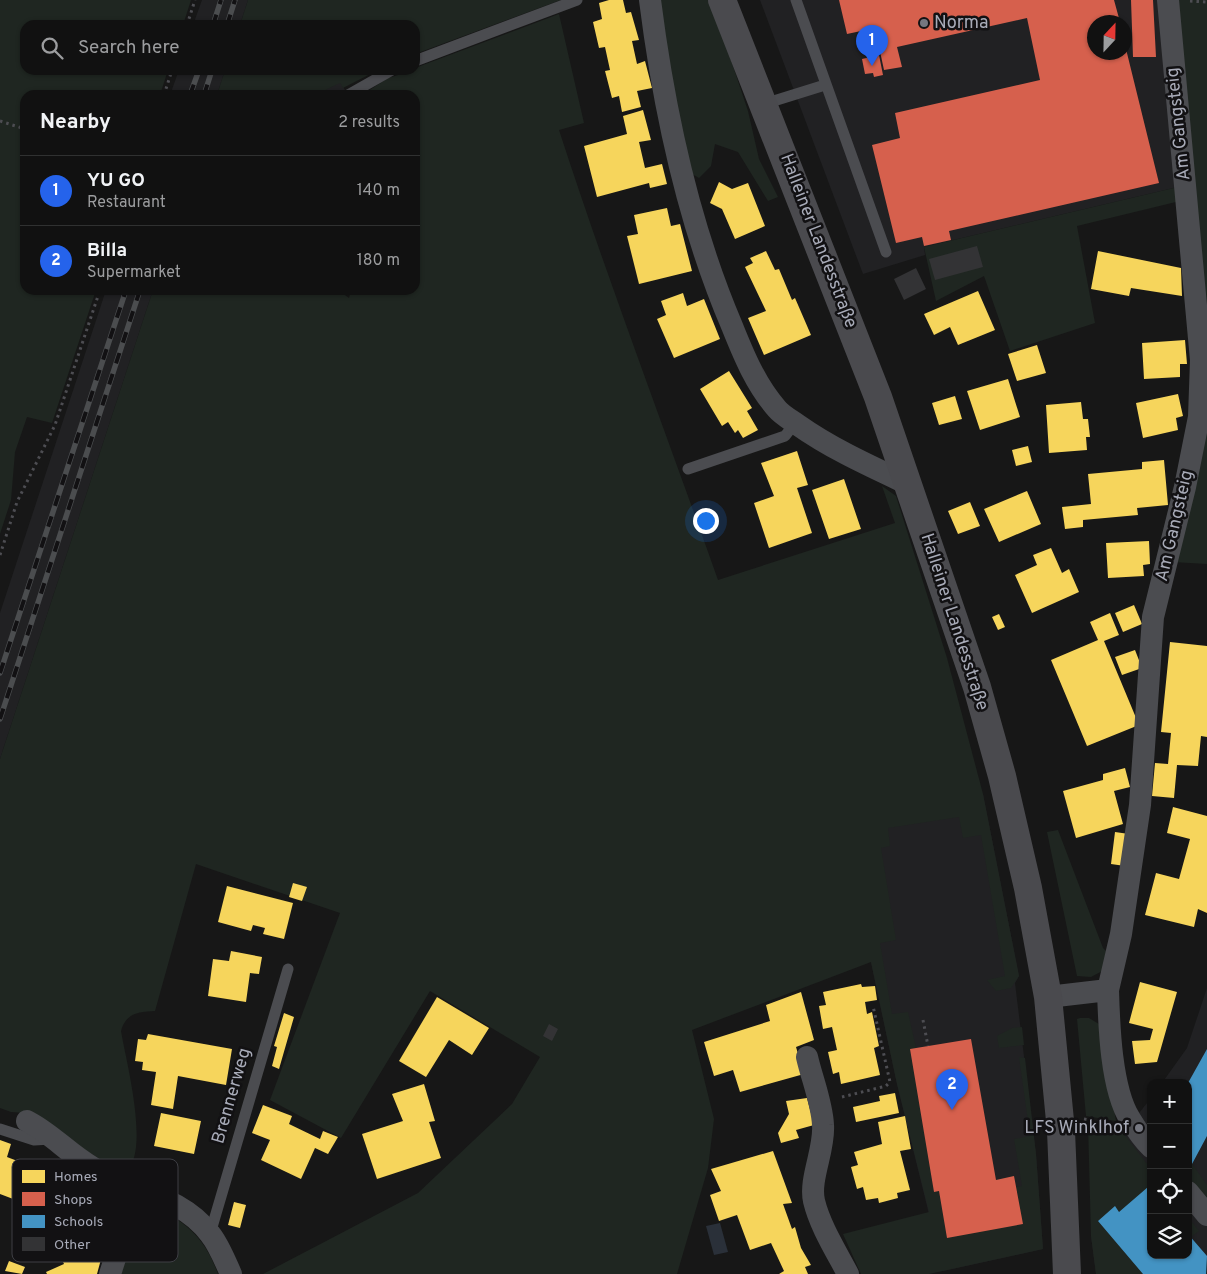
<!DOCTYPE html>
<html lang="en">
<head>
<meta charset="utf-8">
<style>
  :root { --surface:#111; --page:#1a1a1a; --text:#f1f3f6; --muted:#9c9d9f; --line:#303131; --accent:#2563eb }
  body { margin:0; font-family:Overpass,sans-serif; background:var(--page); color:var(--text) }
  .controls { position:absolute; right:15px; bottom:15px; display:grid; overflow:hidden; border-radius:10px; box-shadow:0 1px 4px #0004 }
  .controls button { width:45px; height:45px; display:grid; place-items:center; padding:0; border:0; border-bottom:1px solid var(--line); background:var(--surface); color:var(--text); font:25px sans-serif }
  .compass { position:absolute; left:1087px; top:15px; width:45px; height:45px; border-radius:50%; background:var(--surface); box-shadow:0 1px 4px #0004; rotate:22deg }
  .you { position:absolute; left:705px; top:520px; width:18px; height:18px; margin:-12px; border:4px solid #fff; border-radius:50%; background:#1a73e8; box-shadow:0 0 0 8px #1a73e833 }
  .badge { display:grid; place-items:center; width:32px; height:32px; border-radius:50%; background:var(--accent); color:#fff; font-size:16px; font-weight:700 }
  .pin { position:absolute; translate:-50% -41px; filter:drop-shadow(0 1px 2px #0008) }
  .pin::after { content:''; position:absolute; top:26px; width:18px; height:15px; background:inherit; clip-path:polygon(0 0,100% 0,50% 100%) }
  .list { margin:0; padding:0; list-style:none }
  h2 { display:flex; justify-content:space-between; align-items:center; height:65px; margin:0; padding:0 20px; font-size:21px }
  h2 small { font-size:16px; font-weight:400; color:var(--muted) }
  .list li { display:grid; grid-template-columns:32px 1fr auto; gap:15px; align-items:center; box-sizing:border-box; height:70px; padding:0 20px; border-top:1px solid var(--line) }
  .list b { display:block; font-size:19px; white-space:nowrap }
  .list p { margin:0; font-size:16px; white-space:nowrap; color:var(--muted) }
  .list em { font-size:16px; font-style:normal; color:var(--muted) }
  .icon { flex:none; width:28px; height:28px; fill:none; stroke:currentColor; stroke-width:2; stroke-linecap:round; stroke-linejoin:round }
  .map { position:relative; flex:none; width:1207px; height:1274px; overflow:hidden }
  .search { position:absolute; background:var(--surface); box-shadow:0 1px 4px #0004; left:20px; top:20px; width:400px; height:55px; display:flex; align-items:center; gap:12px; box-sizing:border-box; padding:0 18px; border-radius:15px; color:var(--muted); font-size:19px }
  .panel { position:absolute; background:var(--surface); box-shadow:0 1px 4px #0004; left:20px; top:90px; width:400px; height:205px; border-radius:15px }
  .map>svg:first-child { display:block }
  .built { fill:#212123; fill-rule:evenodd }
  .green { fill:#1f2621 }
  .water { fill:#2a3039 }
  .homes { fill:#f6d55c }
  .shops { fill:#d6604d }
  .schools { fill:#4393c3 }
  .building { fill:#333335 }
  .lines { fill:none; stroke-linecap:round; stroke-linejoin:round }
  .path { stroke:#4d4d52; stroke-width:3; stroke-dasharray:2.5 4; stroke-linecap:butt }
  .service { stroke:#4b4c50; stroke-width:11 }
  .minor { stroke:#4b4c50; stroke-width:22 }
  .secondary { stroke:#4a4a4e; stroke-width:28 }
  .rail-casing { stroke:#4b4d4f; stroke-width:5.5 }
  .rail { stroke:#121113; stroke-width:4; stroke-dasharray:11; stroke-linecap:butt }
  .poi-dot { fill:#757780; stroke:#121113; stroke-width:2 }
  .labels { text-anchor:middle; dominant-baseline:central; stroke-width:5; stroke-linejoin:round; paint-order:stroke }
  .poi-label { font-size:18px; fill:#a8abb8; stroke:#121113; text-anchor:start }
  .street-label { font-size:18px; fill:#a8abb8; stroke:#121113 }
  .key { fill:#121113; stroke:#3f3f45; stroke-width:1 }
  .key-label { font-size:14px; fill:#a8abb8 }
</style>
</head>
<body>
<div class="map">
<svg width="1207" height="1274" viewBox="0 0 1207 1274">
  <rect width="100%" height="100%" fill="#171717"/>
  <!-- built -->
  <path class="built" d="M202,0H248L240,25H193Z
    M760,0H1159L1178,187L924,247L925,255L863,274ZM1094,22H1124V52H1094Z
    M179,70H225L217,95H170Z
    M340,82L348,95H315Z
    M106,290H153L0,759V613Z
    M983,794L1019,976L1015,983L1036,1154L1043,1249L943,1271L897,1084L871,962L875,822Z
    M1207,988V1274H1096L1091,1236L1116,1142L1151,1098V1255H1188V1083H1162L1187,1048Z"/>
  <!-- green -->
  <path class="green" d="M0,0H191L183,25H25V70H168L160,95H25V290H96L52,423L27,417L15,452L11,500L0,534Z
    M248,0H561L415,54V25H240Z
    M660,0H711L748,111L759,159L778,197L768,201L738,152L715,144L711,166L699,178L692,174L674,95Z
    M1175,0H1207V564L1173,562L1206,419Z
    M559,14L584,123L559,130C608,281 665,430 718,580L895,523L882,486L896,496L947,658L983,794L1019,976L1011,988L996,991L987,980L1005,976L981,835L963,838L959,817L888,828L890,846L881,848L896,940L880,943L892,1014L908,1012L916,1048L910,1049L934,1192L939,1191L947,1237L1023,1224L1016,1187L1022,1186L1014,1139L1030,1136L1019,1057L1025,1058L1036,1154L1043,1249L929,1274H861L843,1234L929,1212L897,1084L871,962L692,1030L714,1119L708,1168L677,1274H263L418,1193L512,1104L540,1057L430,991L341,1138L270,1100L340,913L196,864L155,1011C138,1012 126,1013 121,1031C126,1061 151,1154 125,1172L116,1169L26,1113L11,1112L0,1108V759L153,290H338L349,298L351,290H415V95H362L388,78L415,70V68Z
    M225,70H378L343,88L340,83L315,95H217Z
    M1178,187L1180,201L1077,226L1095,323L1010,351L984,276L936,301L924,247Z
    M1058,830L1103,948L1106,951L1104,970L1091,977L1077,976L1047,832Z
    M1080,1018H1089L1099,1024L1116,1121L1086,1116L1077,1019Z
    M1022,1027L1024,1045L999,1048L997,1036L1012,1028Z
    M1088,1123L1120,1129L1151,1169V1190L1148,1188L1119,1212L1115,1207L1098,1221L1143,1274H1096L1091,1236Z
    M1188,1158L1207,1185V1206L1188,1179Z
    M149,1202C184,1223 203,1233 218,1274H121L144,1203Z
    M1188,1217L1199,1231L1191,1237L1188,1234Z"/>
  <!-- water -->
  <path class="water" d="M720,1223L728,1252L714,1255L706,1226Z"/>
  <!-- homes -->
  <path class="homes" d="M609,0H623L626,13L631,12L639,40L632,41L637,64L645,61L652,88L637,91L641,107L622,112L619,96L612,98L605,71L610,70L605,47L599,48L593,22L602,19L599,3Z
    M643,110L651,140L639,142L645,168L662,164L667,184L650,188L649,183L597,197L584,146L627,134L623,116Z
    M719,182L732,189L748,183L765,226L735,239L722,209L710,203Z
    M667,208L671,226L680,224L692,271L639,284L627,236L638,234L634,215Z
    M766,251L775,270L779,269L792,300L795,298L811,335L764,355L748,318L766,311L745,267L753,263L750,258Z
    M1098,251L1181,268L1182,296L1131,288L1129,296L1091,289Z
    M978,291L995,330L958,345L950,327L934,335L924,314Z
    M683,293L687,306L704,299L720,339L674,358L657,319L666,315L661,301Z
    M1185,340L1187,364H1180V377L1144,379L1142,343Z
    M1037,345L1046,373L1017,381L1008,354Z
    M729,371L752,408L747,411L758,430L743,438L738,430L735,433L728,422L722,426L700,389Z
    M1008,379L1020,417L980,430L967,391Z
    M1178,394L1183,416L1176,418L1178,430L1143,438L1136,403Z
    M955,396L962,419L939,425L932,403Z
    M1081,402L1083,419H1088L1090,437H1086L1087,450L1049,453L1046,405Z
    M1028,446L1032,462L1016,466L1012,450Z
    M797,451L808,485L797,488L812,533L769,548L754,503L774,496L761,463Z
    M1164,460L1168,505L1137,508L1138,515L1083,520V527L1065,529L1062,507L1091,504L1088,474L1142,469V462Z
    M844,479L861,529L829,539L812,490Z
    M1027,491L1041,524L999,542L984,509Z
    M970,502L980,526L958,534L948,511Z
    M1149,541L1150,564L1143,565L1144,576L1108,578L1106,543Z
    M1051,548L1062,573L1069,569L1079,592L1032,613L1015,575L1037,565L1033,555Z
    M1134,605L1142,624L1123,632L1115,613Z
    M1110,613L1119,635L1104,641L1139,725L1087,746L1051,660L1098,640L1090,622Z
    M999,614L1005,627L998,630L992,617Z
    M1170,642L1207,646V737L1201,736L1198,766L1177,765L1174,798L1152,796L1155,763L1168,764L1171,733L1161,732Z
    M1135,650L1142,668L1122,675L1115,657Z
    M1125,768L1130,787L1114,791L1123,824L1076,838L1063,791L1103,780V774Z
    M1173,807L1207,816V913L1198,909L1194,927L1145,915L1156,873L1179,879L1190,839L1167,833Z
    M1115,832L1129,834L1125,866L1111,864Z
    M293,883L307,887L302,901L289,897Z
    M227,886L293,903L284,939L263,934L265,928L253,925L251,931L218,922Z
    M231,951L262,957L259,974L250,973L246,1002L208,996L213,959L229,961Z
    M1140,982L1177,992L1157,1062L1135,1064L1132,1041L1150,1040L1153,1029L1129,1023Z
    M861,984L862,987L875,986L877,1000L865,1002L867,1014L872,1012L879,1046L874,1048L880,1075L841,1084L839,1072L833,1074L828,1052L837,1050L832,1027L823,1029L819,1006L826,1005L823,992Z
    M801,992L814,1040L796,1047L804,1074L740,1092L733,1070L714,1076L704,1042L770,1021L766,1005Z
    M437,997L489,1028L472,1055L449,1040L426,1077L399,1061Z
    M284,1013L294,1017L279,1069L272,1066L277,1047L274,1046Z
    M148,1034L232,1049L226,1085L178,1076L173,1109L151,1105L156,1072L142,1070L143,1062L135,1061L138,1039L146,1040Z
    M424,1084L435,1121L429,1122L441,1158L377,1179L362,1134L403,1121L392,1094Z
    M895,1093L899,1113L856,1122L853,1107L880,1101L879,1096Z
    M807,1098L814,1125L796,1130L799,1138L781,1143L778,1133L789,1114L786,1101Z
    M263,1105L292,1116L289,1124L320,1139L323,1131L338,1137L328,1154L315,1148L301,1179L261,1160L270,1140L252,1133Z
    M161,1113L201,1121L194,1154L154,1146Z
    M905,1116L911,1149L900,1151L910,1190L897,1193L898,1198L879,1203L878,1198L866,1200L863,1187L857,1189L851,1167L858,1165L854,1152L882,1144L878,1122Z
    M0,1140L11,1144L7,1157L62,1178L50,1213L0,1194Z
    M773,1151L792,1203L783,1204L792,1229L795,1227L801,1248L811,1265L805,1267L808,1274H779L784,1271L771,1243L750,1250L737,1215L719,1221L710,1195L721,1191L711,1169Z
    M234,1202L246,1205L240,1228L228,1225Z
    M80,1208L112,1219L97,1274H47L46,1272L64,1264L55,1244L73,1235Z
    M9,1261L25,1267L22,1274L5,1271Z"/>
  <!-- shops -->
  <path class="shops" d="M839,0H1114L1120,22H1094V52H1124L1125,45L1159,183L949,231L951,240L924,246L922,237L896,243L872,145L900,138L895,113L1040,80L1027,18L897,47L902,67L884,70L875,28L847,34Z
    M1131,0H1153L1156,57H1133Z
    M879,55L883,75L874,77L873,73L865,74L862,59Z
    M971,1039L996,1180L1014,1176L1023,1224L947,1238L939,1191L934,1192L910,1049Z"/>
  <!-- schools -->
  <path class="schools" d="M1207,1049V1136L1192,1164L1188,1158V1083Z
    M1148,1187L1151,1190V1255H1188V1234L1207,1256L1206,1274H1143L1098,1221L1115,1206L1119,1212Z"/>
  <!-- building -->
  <path class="building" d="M977,246L983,267L935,280L929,259Z
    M916,268L926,289L904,300L894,279Z
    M549,1024L558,1029L552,1041L543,1036Z"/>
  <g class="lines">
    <!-- path -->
    <path class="path" d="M1190,1L1207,2
      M187,25L195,0
      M164,95L172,70
      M0,121L25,129
      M0,555L17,502L55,425L100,290
      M923,1020L928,1046
      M842,1097L886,1086L890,1082L873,1006
      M1084,1119L1107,1123"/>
    <!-- service -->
    <path class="service" d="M796,0L886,252
      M415,61L577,0
      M348,95L392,70
      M764,104L825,85
      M688,469L785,436L795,423
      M0,1129L34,1140L51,1139
      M210,1234L288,969"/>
    <!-- minor -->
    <path class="minor" d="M650,0C664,111 688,223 732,326C744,356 756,385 777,409C782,415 791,420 798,425C832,449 870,466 908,484
      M1108,990L1121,934L1140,805L1153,617L1185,487L1199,417L1201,360L1168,0
      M1048,997L1108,990C1109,1025 1111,1089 1130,1119C1136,1129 1143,1139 1151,1147
      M807,1057C812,1079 822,1103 823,1125C825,1149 809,1179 814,1201C820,1226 836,1251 848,1274
      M27,1121C51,1133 69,1154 92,1167C129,1190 182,1196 210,1234C219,1245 225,1261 231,1274
      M1188,1192L1207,1215
      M110,1274L138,1187"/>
    <!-- secondary -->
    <path class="secondary" d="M722,0L878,397L977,687L1002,776L1028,888L1048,997L1061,1131L1067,1274"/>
    <defs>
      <path id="rail" d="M213,25L221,0
        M227,25L235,0
        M190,95L199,70
        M204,95L212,70
        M0,673L126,290
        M0,719L140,290"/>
    </defs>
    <!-- rail casing -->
    <use href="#rail" class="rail-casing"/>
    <!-- rail -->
    <use href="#rail" class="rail"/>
  </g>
  <!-- markers -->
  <g class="poi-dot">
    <circle cx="924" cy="23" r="5"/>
    <circle cx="1139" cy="1128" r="5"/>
  </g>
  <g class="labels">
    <!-- poi labels -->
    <g class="poi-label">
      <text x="934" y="23">Norma</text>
      <text x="1129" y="1128" text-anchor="end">LFS Winklhof</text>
    </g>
    <!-- street labels -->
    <g class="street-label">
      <text transform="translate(1179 124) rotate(-96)">Am Gangsteig</text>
      <text transform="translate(818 241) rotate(69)">Halleiner Landesstraße</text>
      <text transform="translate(1175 526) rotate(-77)">Am Gangsteig</text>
      <text transform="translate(954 622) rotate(72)">Halleiner Landesstraße</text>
      <text transform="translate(232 1096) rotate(-74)">Brennerweg</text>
    </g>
  </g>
  <!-- legend -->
  <rect x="12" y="1159" width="166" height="103" rx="8" class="key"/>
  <rect x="22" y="1170" width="23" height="13" fill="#f6d55c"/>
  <rect x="22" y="1192" width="23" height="14" fill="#d6604d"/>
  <rect x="22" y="1215" width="23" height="13" fill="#4393c3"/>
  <rect x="22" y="1237" width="23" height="14" fill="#333335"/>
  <g class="key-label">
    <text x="54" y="1181">Homes</text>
    <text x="54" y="1204">Shops</text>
    <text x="54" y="1226">Schools</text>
    <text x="54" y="1249">Other</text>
  </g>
</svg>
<div class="controls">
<button>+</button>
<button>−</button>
<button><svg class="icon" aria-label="locate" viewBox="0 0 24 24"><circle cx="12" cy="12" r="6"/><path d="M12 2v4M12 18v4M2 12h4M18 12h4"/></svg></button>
<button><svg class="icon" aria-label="layers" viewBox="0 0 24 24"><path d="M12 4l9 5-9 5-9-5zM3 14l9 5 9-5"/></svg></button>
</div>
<svg class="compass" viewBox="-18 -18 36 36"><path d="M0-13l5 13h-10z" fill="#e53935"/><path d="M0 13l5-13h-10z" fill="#9c9d9f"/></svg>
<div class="you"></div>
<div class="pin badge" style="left:872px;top:66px">1</div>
<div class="pin badge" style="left:952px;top:1110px">2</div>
<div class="search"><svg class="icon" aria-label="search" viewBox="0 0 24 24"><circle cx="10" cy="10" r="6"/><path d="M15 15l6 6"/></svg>Search here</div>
<section class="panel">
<h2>Nearby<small>2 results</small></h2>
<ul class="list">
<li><span class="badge">1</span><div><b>YU GO</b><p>Restaurant</p></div><em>140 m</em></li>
<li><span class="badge">2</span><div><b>Billa</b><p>Supermarket</p></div><em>180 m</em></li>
</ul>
</section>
</div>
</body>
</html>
